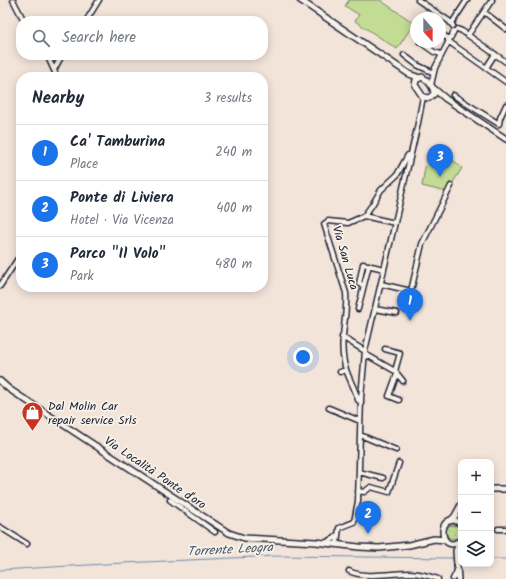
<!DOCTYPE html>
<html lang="en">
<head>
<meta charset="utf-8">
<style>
  :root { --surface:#fff; --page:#f2f2f3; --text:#1f2937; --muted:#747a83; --line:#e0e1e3; --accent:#1a73e8 }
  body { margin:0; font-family:Kalam,sans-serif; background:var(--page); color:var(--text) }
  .controls { position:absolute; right:12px; bottom:12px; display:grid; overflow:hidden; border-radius:8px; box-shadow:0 2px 10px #0003 }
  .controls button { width:36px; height:36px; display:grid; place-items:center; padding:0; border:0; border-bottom:1px solid var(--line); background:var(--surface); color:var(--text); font:20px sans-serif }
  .compass { position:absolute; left:410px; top:12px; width:36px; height:36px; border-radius:50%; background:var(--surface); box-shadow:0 2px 10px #0003; rotate:159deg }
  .you { position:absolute; left:303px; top:357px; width:14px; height:14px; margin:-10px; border:3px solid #fff; border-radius:50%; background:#1a73e8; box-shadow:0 0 0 6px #1a73e833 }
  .badge { display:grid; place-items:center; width:26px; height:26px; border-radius:50%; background:var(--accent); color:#fff; font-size:13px; font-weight:700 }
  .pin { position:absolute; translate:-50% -33px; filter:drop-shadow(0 1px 2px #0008) }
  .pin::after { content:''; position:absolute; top:21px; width:14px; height:12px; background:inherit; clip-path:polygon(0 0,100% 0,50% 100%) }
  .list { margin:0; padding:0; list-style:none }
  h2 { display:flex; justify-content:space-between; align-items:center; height:52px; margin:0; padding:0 16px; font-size:17px }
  h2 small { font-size:13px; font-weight:400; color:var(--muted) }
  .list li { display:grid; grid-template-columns:26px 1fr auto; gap:12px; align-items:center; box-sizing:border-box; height:56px; padding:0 16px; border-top:1px solid var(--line) }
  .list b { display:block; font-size:15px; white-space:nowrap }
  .list p { margin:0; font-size:13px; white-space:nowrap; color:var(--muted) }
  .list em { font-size:13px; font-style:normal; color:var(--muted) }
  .icon { flex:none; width:22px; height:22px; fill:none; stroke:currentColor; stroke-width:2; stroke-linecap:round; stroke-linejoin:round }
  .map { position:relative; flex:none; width:506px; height:579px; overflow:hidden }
  .search { position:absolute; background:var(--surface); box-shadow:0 2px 10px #0003; left:16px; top:16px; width:252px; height:44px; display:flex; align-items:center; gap:10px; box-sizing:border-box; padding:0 14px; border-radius:16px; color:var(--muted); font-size:15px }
  .panel { position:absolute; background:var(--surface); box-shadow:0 2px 10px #0003; left:16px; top:72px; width:252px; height:220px; border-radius:16px }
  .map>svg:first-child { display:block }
  .grass { fill:url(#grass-dots); stroke:#727f67 }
  .green { fill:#c3dc93; stroke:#727f67 }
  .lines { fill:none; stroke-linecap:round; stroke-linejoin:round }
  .stream { stroke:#6b8cae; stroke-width:1 }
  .minor-casing { stroke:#22223b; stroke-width:7 }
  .major-casing { stroke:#22223b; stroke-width:8 }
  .minor { stroke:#f7f3e8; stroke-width:4 }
  .major { stroke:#f7f3e8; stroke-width:5 }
  .labels { text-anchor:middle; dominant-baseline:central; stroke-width:3.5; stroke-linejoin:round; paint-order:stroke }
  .street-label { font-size:12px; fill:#22223b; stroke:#f7f3e8 }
  .poi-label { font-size:12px; fill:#22223b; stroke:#f7f3e8; text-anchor:start }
  .water-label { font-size:13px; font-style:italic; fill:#475775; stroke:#f7f3e8 }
</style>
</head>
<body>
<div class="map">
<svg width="506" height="579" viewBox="0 0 506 579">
  <defs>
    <pattern id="grass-dots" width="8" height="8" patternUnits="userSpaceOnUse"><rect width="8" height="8" fill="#c3dc93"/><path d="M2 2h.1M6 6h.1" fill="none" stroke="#a7bc80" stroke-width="1.8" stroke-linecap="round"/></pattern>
  </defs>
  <rect width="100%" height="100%" fill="#f3e4d9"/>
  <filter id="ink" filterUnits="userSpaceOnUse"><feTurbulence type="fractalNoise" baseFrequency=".025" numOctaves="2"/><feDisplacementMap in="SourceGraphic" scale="8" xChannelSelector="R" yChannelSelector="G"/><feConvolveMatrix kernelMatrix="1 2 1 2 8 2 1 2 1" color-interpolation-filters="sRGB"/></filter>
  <g filter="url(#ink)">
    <!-- grass -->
    <path class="grass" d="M446 532a7 7 0 1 1 14 0a7 7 0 1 1-14 0Z"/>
    <!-- green -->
    <path class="green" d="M349,0H380L414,23L397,49L355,21L359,15L345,6Z
      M427,155L454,161L462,168L447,192L422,186Z"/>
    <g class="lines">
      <!-- stream -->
      <path class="stream" d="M491,559H506
        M0,570L123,563L277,556L454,558"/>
      <defs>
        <path id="minor" d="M13,0L24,21
          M418,0L449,21L453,26
          M484,12L506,29
          M86,21L99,0
          M452,23L467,0
          M457,29L462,31L506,62
          M440,33L449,39
          M468,35L492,0
          M448,41L506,82
          M420,42L434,52L441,54
          M47,55L57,77
          M404,55L417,65L432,72
          M486,68L495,54
          M54,70L62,55
          M431,85L435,68L454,31
          M453,95L499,124L500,118L506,105
          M364,216L395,223
          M381,284L411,291L422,244L451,186
          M364,285L359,284L363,264L384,269
          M0,286L21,254
          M358,309L369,265
          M375,309L397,313
          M342,337L365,351
          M385,349L400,353L395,371
          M365,354L395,371L403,381
          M340,372L346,370
          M397,374L389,396L399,400
          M361,402L358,400C355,387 346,375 344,362C339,339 348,316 346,293L324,224L328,221L348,223L364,216L372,205L381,190L397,175L408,155H410
          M329,408L360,421
          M360,435L396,450
          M359,472L383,478
          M358,491L364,492L371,487L389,492L399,463
          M170,500L215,532
          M0,527L27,544
          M498,529H506
          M325,543L335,538L337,535
          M337,544L339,528L354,522L358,501L361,398L365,351L417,128L423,97
          M349,571C364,579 392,573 410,573C420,573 429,576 438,579
          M453,579L457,571"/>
        <path id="major" d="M300,0L409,74L420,78
          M422,77C428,80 434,87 434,94L429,98L423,97L415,85L416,80Z
          M433,88L446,99L506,139
          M0,381L9,389L201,515L229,533L244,538L316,542L359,547L379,548L409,545L434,539L445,540
          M491,489H506
          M450,521L455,516L461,505
          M461,524C437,506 437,558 461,540
          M458,579L456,551L460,541"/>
      </defs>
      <!-- minor casing -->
      <use href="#minor" class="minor-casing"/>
      <!-- major casing -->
      <use href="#major" class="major-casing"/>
      <!-- minor -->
      <use href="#minor" class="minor"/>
      <!-- major -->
      <use href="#major" class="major"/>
    </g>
  </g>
  <!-- icons -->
  <defs>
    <symbol id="shop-pin" viewBox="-11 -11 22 30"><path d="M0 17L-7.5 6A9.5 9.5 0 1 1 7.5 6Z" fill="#c8321e" stroke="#f7f3e8"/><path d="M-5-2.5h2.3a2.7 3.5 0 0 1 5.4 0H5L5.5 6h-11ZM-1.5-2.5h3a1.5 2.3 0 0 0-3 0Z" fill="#fff"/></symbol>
  </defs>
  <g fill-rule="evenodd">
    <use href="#shop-pin" x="20" y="400" width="25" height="34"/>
  </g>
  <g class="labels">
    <!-- street labels -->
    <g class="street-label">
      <text transform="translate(345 258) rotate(74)">Via San Luca</text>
      <text transform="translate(155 473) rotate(34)">Via Località Ponte d'oro</text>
    </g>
    <!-- poi labels -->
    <g class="poi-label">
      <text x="48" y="406">Dal Molin Car<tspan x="48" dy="14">repair service Srls</tspan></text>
    </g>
    <!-- water labels -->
    <g class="water-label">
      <text transform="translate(230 550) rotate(-3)">Torrente Leogra</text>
    </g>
  </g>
</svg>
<div class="controls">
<button>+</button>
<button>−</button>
<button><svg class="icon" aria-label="layers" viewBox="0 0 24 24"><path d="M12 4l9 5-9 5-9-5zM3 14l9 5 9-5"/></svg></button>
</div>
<svg class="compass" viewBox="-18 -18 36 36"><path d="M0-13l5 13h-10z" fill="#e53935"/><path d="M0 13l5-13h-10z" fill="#747a83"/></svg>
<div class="you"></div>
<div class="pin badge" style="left:410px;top:321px">1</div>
<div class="pin badge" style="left:368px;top:534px">2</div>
<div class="pin badge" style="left:440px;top:177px">3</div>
<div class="search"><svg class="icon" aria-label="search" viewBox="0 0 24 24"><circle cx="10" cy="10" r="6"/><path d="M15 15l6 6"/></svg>Search here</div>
<section class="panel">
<h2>Nearby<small>3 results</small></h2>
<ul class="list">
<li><span class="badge">1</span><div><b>Ca' Tamburina</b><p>Place</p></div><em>240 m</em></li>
<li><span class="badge">2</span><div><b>Ponte di Liviera</b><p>Hotel · Via Vicenza</p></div><em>400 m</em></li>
<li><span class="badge">3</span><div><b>Parco &quot;Il Volo&quot;</b><p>Park</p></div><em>480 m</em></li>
</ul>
</section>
</div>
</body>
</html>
